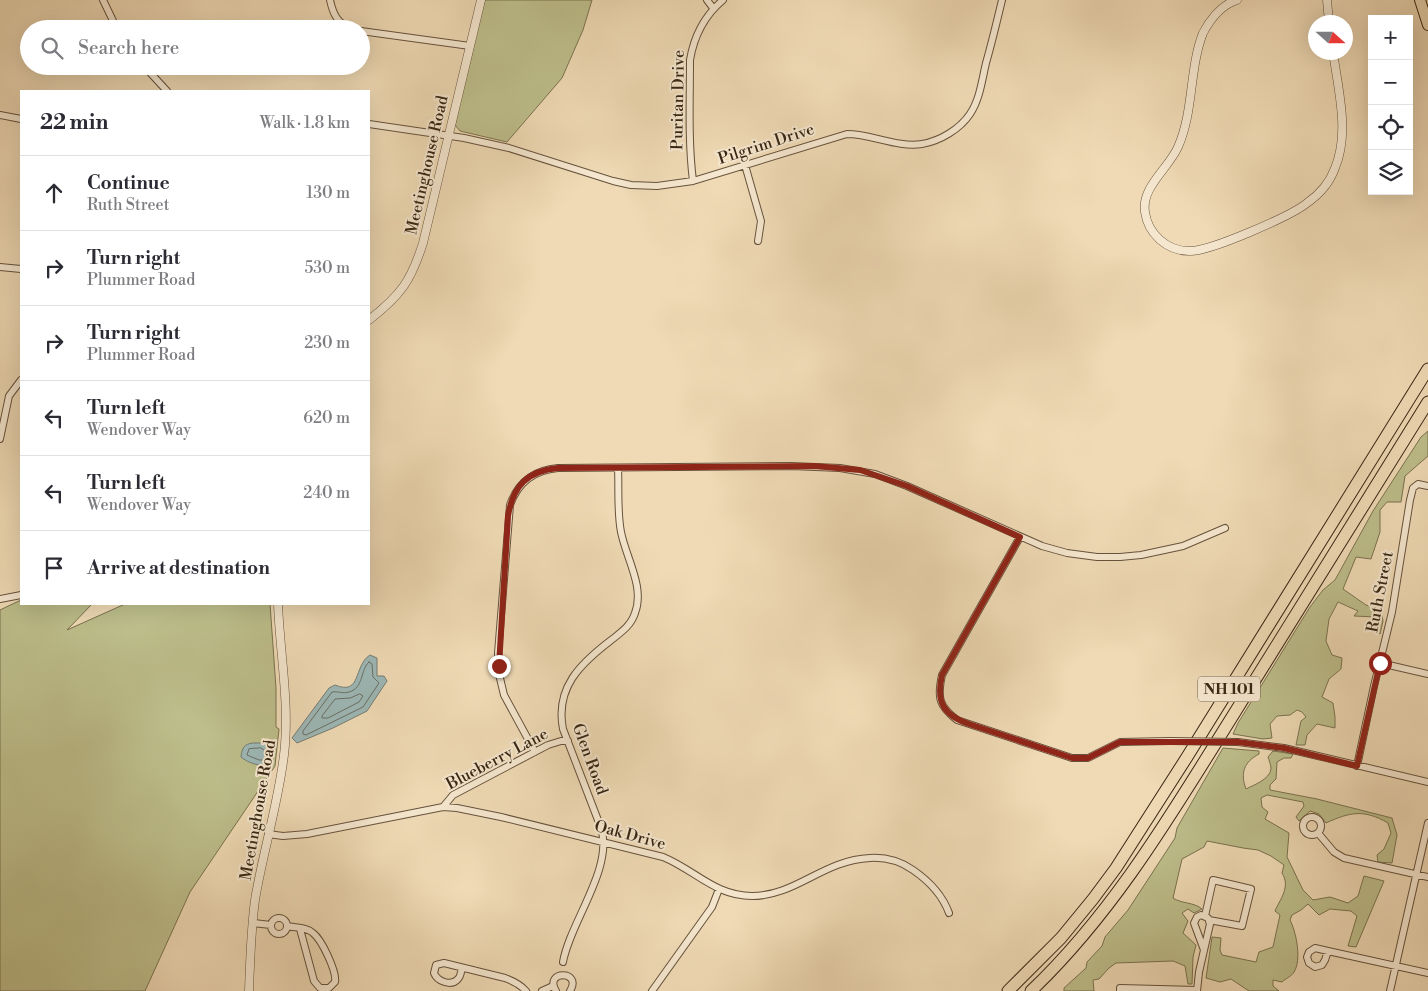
<!DOCTYPE html>
<html lang="en">
<head>
<meta charset="utf-8">
<style>
  :root { --surface:#fff; --page:#f2f2f3; --text:#2b2b33; --muted:#7c7c81; --line:#e1e1e2 }
  body { margin:0; font-family:"Libre Bodoni",serif; background:var(--page); color:var(--text) }
  .controls { position:absolute; right:15px; top:15px; display:grid; overflow:hidden; border-radius:0px; box-shadow:0 5px 20px #0002 }
  .controls button { width:45px; height:45px; display:grid; place-items:center; padding:0; border:0; border-bottom:1px solid var(--line); background:var(--surface); color:var(--text); font:25px sans-serif }
  .compass { position:absolute; left:1308px; top:15px; width:45px; height:45px; border-radius:50%; background:var(--surface); box-shadow:0 5px 20px #0002; rotate:111deg }
  .stop { position:absolute; width:15px; height:15px; margin:-11px; border:4px solid #8f2418; border-radius:50%; background:#fff }
  .stop.end { background:#8f2418; border-color:#fff; box-shadow:0 1px 5px #0008 }
  .list { margin:0; padding:0; list-style:none }
  h2 { display:flex; justify-content:space-between; align-items:center; height:65px; margin:0; padding:0 20px; font-size:21px }
  h2 small { font-size:16px; font-weight:400; color:var(--muted) }
  .list li { display:grid; grid-template-columns:32px 1fr auto; gap:15px; align-items:center; box-sizing:border-box; height:75px; padding:0 20px; border-top:1px solid var(--line) }
  .list b { display:block; font-size:19px; white-space:nowrap }
  .list p { margin:0; font-size:16px; white-space:nowrap; color:var(--muted) }
  .list em { font-size:16px; font-style:normal; color:var(--muted) }
  .icon { flex:none; width:28px; height:28px; fill:none; stroke:currentColor; stroke-width:2; stroke-linecap:round; stroke-linejoin:round }
  .map { position:relative; flex:none; width:1428px; height:991px; overflow:hidden }
  .search { position:absolute; background:var(--surface); box-shadow:0 5px 20px #0002; left:20px; top:20px; width:350px; height:55px; display:flex; align-items:center; gap:12px; box-sizing:border-box; padding:0 18px; border-radius:28px; color:var(--muted); font-size:19px }
  .panel { position:absolute; background:var(--surface); box-shadow:0 5px 20px #0002; left:20px; top:90px; width:350px; height:515px; border-radius:0px }
  .map>svg:first-child { display:block }
  .green { fill:#bdbe8b; stroke:#7a724f }
  .water { fill:#9db8b7; stroke:#757d75 }
  .lines { fill:none; stroke-linecap:round; stroke-linejoin:round }
  .shore { stroke:#6a6e65; stroke-width:1 }
  .minor-casing { stroke:#66523c; stroke-width:8 }
  .tertiary-casing { stroke:#66523c; stroke-width:9 }
  .trunk-casing { stroke:#382513; stroke-width:12 }
  .motorway-casing { stroke:#382513; stroke-width:13 }
  .minor { stroke:#f5e7cf; stroke-width:6 }
  .tertiary { stroke:#f5e7cf; stroke-width:8 }
  .trunk { stroke:#efdab5; stroke-width:10 }
  .motorway { stroke:#efdab5; stroke-width:11 }
  .minor-bridge-casing { stroke:#66523c; stroke-width:8; stroke-linecap:butt }
  .minor-bridge { stroke:#f5e7cf; stroke-width:6 }
  .route { stroke:#8f2418; stroke-width:6 }
  .labels { text-anchor:middle; dominant-baseline:central; stroke-width:4; stroke-linejoin:round; paint-order:stroke }
  .shield { fill:#f5e7cf; stroke:#715f4b; stroke-width:1 }
  .shield-label { font-size:15px; font-weight:bold; fill:#382513 }
  .street-label { font-size:16px; fill:#382513; stroke:#f5e7cf }
</style>
</head>
<body>
<div class="map">
<svg width="1428" height="991" viewBox="0 0 1428 991">
  <rect width="100%" height="100%" fill="#efdab5"/>
  <filter id="stains"><feTurbulence type="fractalNoise" baseFrequency=".004" numOctaves="4"/><feColorMatrix values="0 0 0 0 .2 0 0 0 0 .09 0 0 0 0 .02 0 0 0 .5 -.17"/></filter>
  <radialGradient id="worn" r=".72"><stop offset=".6" stop-color="#630" stop-opacity="0"/><stop offset="1" stop-color="#630" stop-opacity=".3"/></radialGradient>
  <!-- green -->
  <path class="green" d="M483,0H592L583,30L562,78L507,142L460,131L455,125Z
    M1428,431V456L1405,476L1401,502H1387L1380,510V532L1371,559L1356,557L1343,589L1366,605L1381,610L1383,621L1380,634L1374,629L1376,617L1354,616L1358,611L1338,602L1329,619L1326,641L1332,655L1342,658L1341,669L1329,679L1322,697L1333,703L1335,717V728L1317,724L1307,735L1305,745H1296L1301,721L1306,717L1302,712L1297,710L1290,715L1277,716L1270,724L1272,738L1263,739L1233,734L1238,723L1310,607L1323,590L1335,580L1373,511L1421,437Z
    M21,600V604H92L67,630L125,604H270L276,688V727L279,729L275,766L190,892L145,991H0V610Z
    M1223,748L1259,751V754C1244,762 1240,773 1246,789C1254,785 1270,779 1271,769C1271,765 1269,760 1268,757L1273,751L1293,754L1291,758H1284L1277,762L1276,779L1270,785V790L1317,799L1392,818L1397,835L1392,863L1378,862L1377,855L1384,849L1391,833L1388,823C1364,809 1350,812 1326,823L1319,814L1310,811L1299,821L1296,817L1304,806L1303,802L1267,795L1261,798L1262,807L1268,812L1265,819L1289,833L1287,857L1303,890L1313,900L1330,897L1348,903L1358,896L1364,876L1384,881L1356,947L1348,946L1357,916L1351,911L1330,909L1319,915L1308,904L1301,910L1292,915L1290,920C1296,931 1302,960 1294,972C1292,976 1285,979 1282,982L1273,980V986L1279,991H1249L1231,979L1220,982L1206,978L1212,937L1221,938L1220,950L1222,955L1256,962L1259,952L1273,947L1280,915L1275,911C1280,899 1291,887 1282,873L1284,865L1271,856L1258,850L1243,848L1207,841L1204,847L1182,859L1173,898C1182,904 1194,902 1202,909L1194,913L1188,909L1182,913L1188,921L1183,933L1196,945L1193,957L1192,984H1188L1185,966L1173,961L1116,963L1109,968L1099,979L1093,980L1094,991H1064V988L1086,968L1087,962L1102,946L1105,937L1128,910L1175,838L1177,828Z"/>
  <!-- water -->
  <path class="water" d="M370,655L377,658V676H384L387,681L367,711L333,728L297,743L292,738L329,688L335,685C362,696 353,666 370,655Z
    M253,743H263L272,748L273,754L271,763C262,768 248,763 241,757C242,748 244,744 253,743Z"/>
  <g class="lines">
    <!-- shore -->
    <path class="shore" d="M369,662L372,664L373,677L379,683L363,707L306,735L303,734V731L332,692C338,691 343,694 349,692C364,688 360,670 369,662Z
      M360,694L363,696L359,702L328,718H322V716L335,699L350,698Z
      M261,748L267,752L266,760H259L247,755L249,749Z"/>
    <defs>
      <path id="minor" d="M103,0L117,29
        M330,0C333,14 337,22 350,29
        M707,0L713,8
        M361,31L470,46
        M144,66L167,91
        M0,115L21,119
        M369,124L464,138L509,148L613,181L631,185L657,186L693,181L847,134C872,134 897,148 922,144C940,141 960,129 970,114C980,99 982,80 986,63C992,42 997,21 1002,0
        M745,165L761,221L758,241
        M693,181C688,141 690,100 690,60C694,36 704,16 723,0
        M0,267L21,269
        M0,439L9,396L21,380
        M1020,537L942,675C937,698 939,706 957,720L1072,758H1088L1120,742L1170,741
        M0,599L21,595
        M1380,663L1428,674
        M1238,742L1284,748L1428,782
        M535,752L504,695L499,674L498,653L510,505C518,482 534,470 558,468L791,466L840,468L875,474L907,486L1042,546L1067,553L1097,557H1120L1141,555L1183,546L1225,528
        M1357,766L1374,686L1392,612L1410,500L1413,488L1418,484L1428,486
        M443,807L453,795L548,745L561,741H568
        M1303 826a9 9 0 1 1 18 0a9 9 0 1 1-18 0Z
        M1318,833L1334,852L1344,858L1428,877
        M268,834L283,836L307,834L443,807L457,808L501,817L663,857C695,870 715,896 752,896C796,896 823,860 870,858C886,857 900,861 913,870C929,881 942,894 949,913
        M1205,916L1213,880L1251,889L1242,926L1209,920
        M271 926a8 8 0 1 1 16 0a8 8 0 1 1-16 0Z
        M253,923L271,925
        M287,926C295,928 307,927 313,933C322,940 337,972 335,982L329,988H320L314,981L300,929
        M1328,951L1325,960L1322,965L1315,967L1309,963L1307,957L1309,952L1315,948L1328,951L1428,973
        M563,962C570,922 614,868 601,828L563,729C555,688 580,664 610,641C620,633 631,626 635,613C645,587 626,558 621,532C617,511 619,489 618,468
        M462,968C461,971 461,976 458,979C451,987 437,981 434,973L436,965L444,963L505,978C513,981 520,984 526,991
        M542,991L553,986
        M556,991C543,970 583,970 570,991
        M652,991L712,907L719,889
        M1120,991V988L1197,990
        M1197,991L1199,972L1210,924L1208,918L1201,915L1197,917L1194,923L1204,950
        M1390,991L1428,823"/>
      <path id="tertiary" d="M1237,0C1221,5 1211,18 1203,33C1189,69 1194,111 1178,147C1169,168 1141,187 1145,212C1148,234 1167,251 1189,251C1209,252 1291,216 1307,203C1320,194 1330,182 1335,168C1350,133 1338,89 1333,52
        M1327,0L1329,22
        M369,320C401,295 411,281 423,243L481,0
        M249,991C250,961 251,930 255,900C263,852 278,804 284,755C290,705 280,654 278,604"/>
      <path id="trunk" d="M1420,0L1428,25"/>
      <path id="motorway" d="M1008,991L1061,938L1093,899L1116,868L1187,757L1428,369
        M1031,991C1114,912 1172,813 1232,717C1297,612 1362,507 1428,402"/>
    </defs>
    <!-- minor casing -->
    <use href="#minor" class="minor-casing"/>
    <!-- tertiary casing -->
    <use href="#tertiary" class="tertiary-casing"/>
    <!-- trunk casing -->
    <use href="#trunk" class="trunk-casing"/>
    <!-- motorway casing -->
    <use href="#motorway" class="motorway-casing"/>
    <!-- minor -->
    <use href="#minor" class="minor"/>
    <!-- tertiary -->
    <use href="#tertiary" class="tertiary"/>
    <!-- trunk -->
    <use href="#trunk" class="trunk"/>
    <!-- motorway -->
    <use href="#motorway" class="motorway"/>
    <defs>
      <path id="minor-bridge" d="M1170,741L1238,742"/>
    </defs>
    <!-- minor-bridge casing -->
    <use href="#minor-bridge" class="minor-bridge-casing"/>
    <!-- minor-bridge -->
    <use href="#minor-bridge" class="minor-bridge"/>
  </g>
  <g class="lines">
    <!-- route -->
    <path class="route" d="M499,666L508,516C513,486 527,471 558,468L814,466L860,470L907,486L1020,537L942,675C936,702 943,715 969,724L1072,758H1088L1120,742H1238L1284,748L1357,766L1380,663"/>
  </g>
  <g class="labels">
    <!-- shield labels -->
    <rect class="shield" x="1198" y="676.5" width="62" height="25" rx="4"/>
    <g class="shield-label">
      <text x="1229" y="689">NH 101</text>
    </g>
    <!-- street labels -->
    <g class="street-label">
      <text transform="translate(678 100) rotate(-89)">Puritan Drive</text>
      <text transform="translate(766 144) rotate(-18)">Pilgrim Drive</text>
      <text transform="translate(427 165) rotate(-77)">Meetinghouse Road</text>
      <text transform="translate(1380 592) rotate(-79)">Ruth Street</text>
      <text transform="translate(497 759) rotate(-28)">Blueberry Lane</text>
      <text transform="translate(590 759) rotate(70)">Glen Road</text>
      <text transform="translate(258 810) rotate(-80)">Meetinghouse Road</text>
      <text transform="translate(630 835) rotate(15)">Oak Drive</text>
    </g>
  </g>
  <rect width="100%" height="100%" filter="url(#stains)"/>
  <rect width="100%" height="100%" fill="url(#worn)"/>
</svg>
<div class="controls">
<button>+</button>
<button>−</button>
<button><svg class="icon" aria-label="locate" viewBox="0 0 24 24"><circle cx="12" cy="12" r="6"/><path d="M12 2v4M12 18v4M2 12h4M18 12h4"/></svg></button>
<button><svg class="icon" aria-label="layers" viewBox="0 0 24 24"><path d="M12 4l9 5-9 5-9-5zM3 14l9 5 9-5"/></svg></button>
</div>
<svg class="compass" viewBox="-18 -18 36 36"><path d="M0-13l5 13h-10z" fill="#e53935"/><path d="M0 13l5-13h-10z" fill="#7c7c81"/></svg>
<div class="stop" style="left:1380px;top:663px"></div>
<div class="stop end" style="left:499px;top:666px"></div>
<div class="search"><svg class="icon" aria-label="search" viewBox="0 0 24 24"><circle cx="10" cy="10" r="6"/><path d="M15 15l6 6"/></svg>Search here</div>
<section class="panel">
<h2>22 min<small>Walk · 1.8 km</small></h2>
<ul class="list">
<li><svg class="icon" aria-label="ahead" viewBox="0 0 24 24"><path d="M12 20V5M6 11l6-6 6 6"/></svg><div><b>Continue</b><p>Ruth Street</p></div><em>130 m</em></li>
<li><svg class="icon" aria-label="right" viewBox="0 0 24 24"><path d="M7 20v-9h11M14 6l5 5-5 5"/></svg><div><b>Turn right</b><p>Plummer Road</p></div><em>530 m</em></li>
<li><svg class="icon" aria-label="right" viewBox="0 0 24 24"><path d="M7 20v-9h11M14 6l5 5-5 5"/></svg><div><b>Turn right</b><p>Plummer Road</p></div><em>230 m</em></li>
<li><svg class="icon" aria-label="left" viewBox="0 0 24 24"><path d="M17 20v-9H6M10 6l-5 5 5 5"/></svg><div><b>Turn left</b><p>Wendover Way</p></div><em>620 m</em></li>
<li><svg class="icon" aria-label="left" viewBox="0 0 24 24"><path d="M17 20v-9H6M10 6l-5 5 5 5"/></svg><div><b>Turn left</b><p>Wendover Way</p></div><em>240 m</em></li>
<li><svg class="icon" aria-label="arrive" viewBox="0 0 24 24"><path d="M6 21V4h12l-3 4 3 4H6"/></svg><div><b>Arrive at destination</b></div></li>
</ul>
</section>
</div>
</body>
</html>
